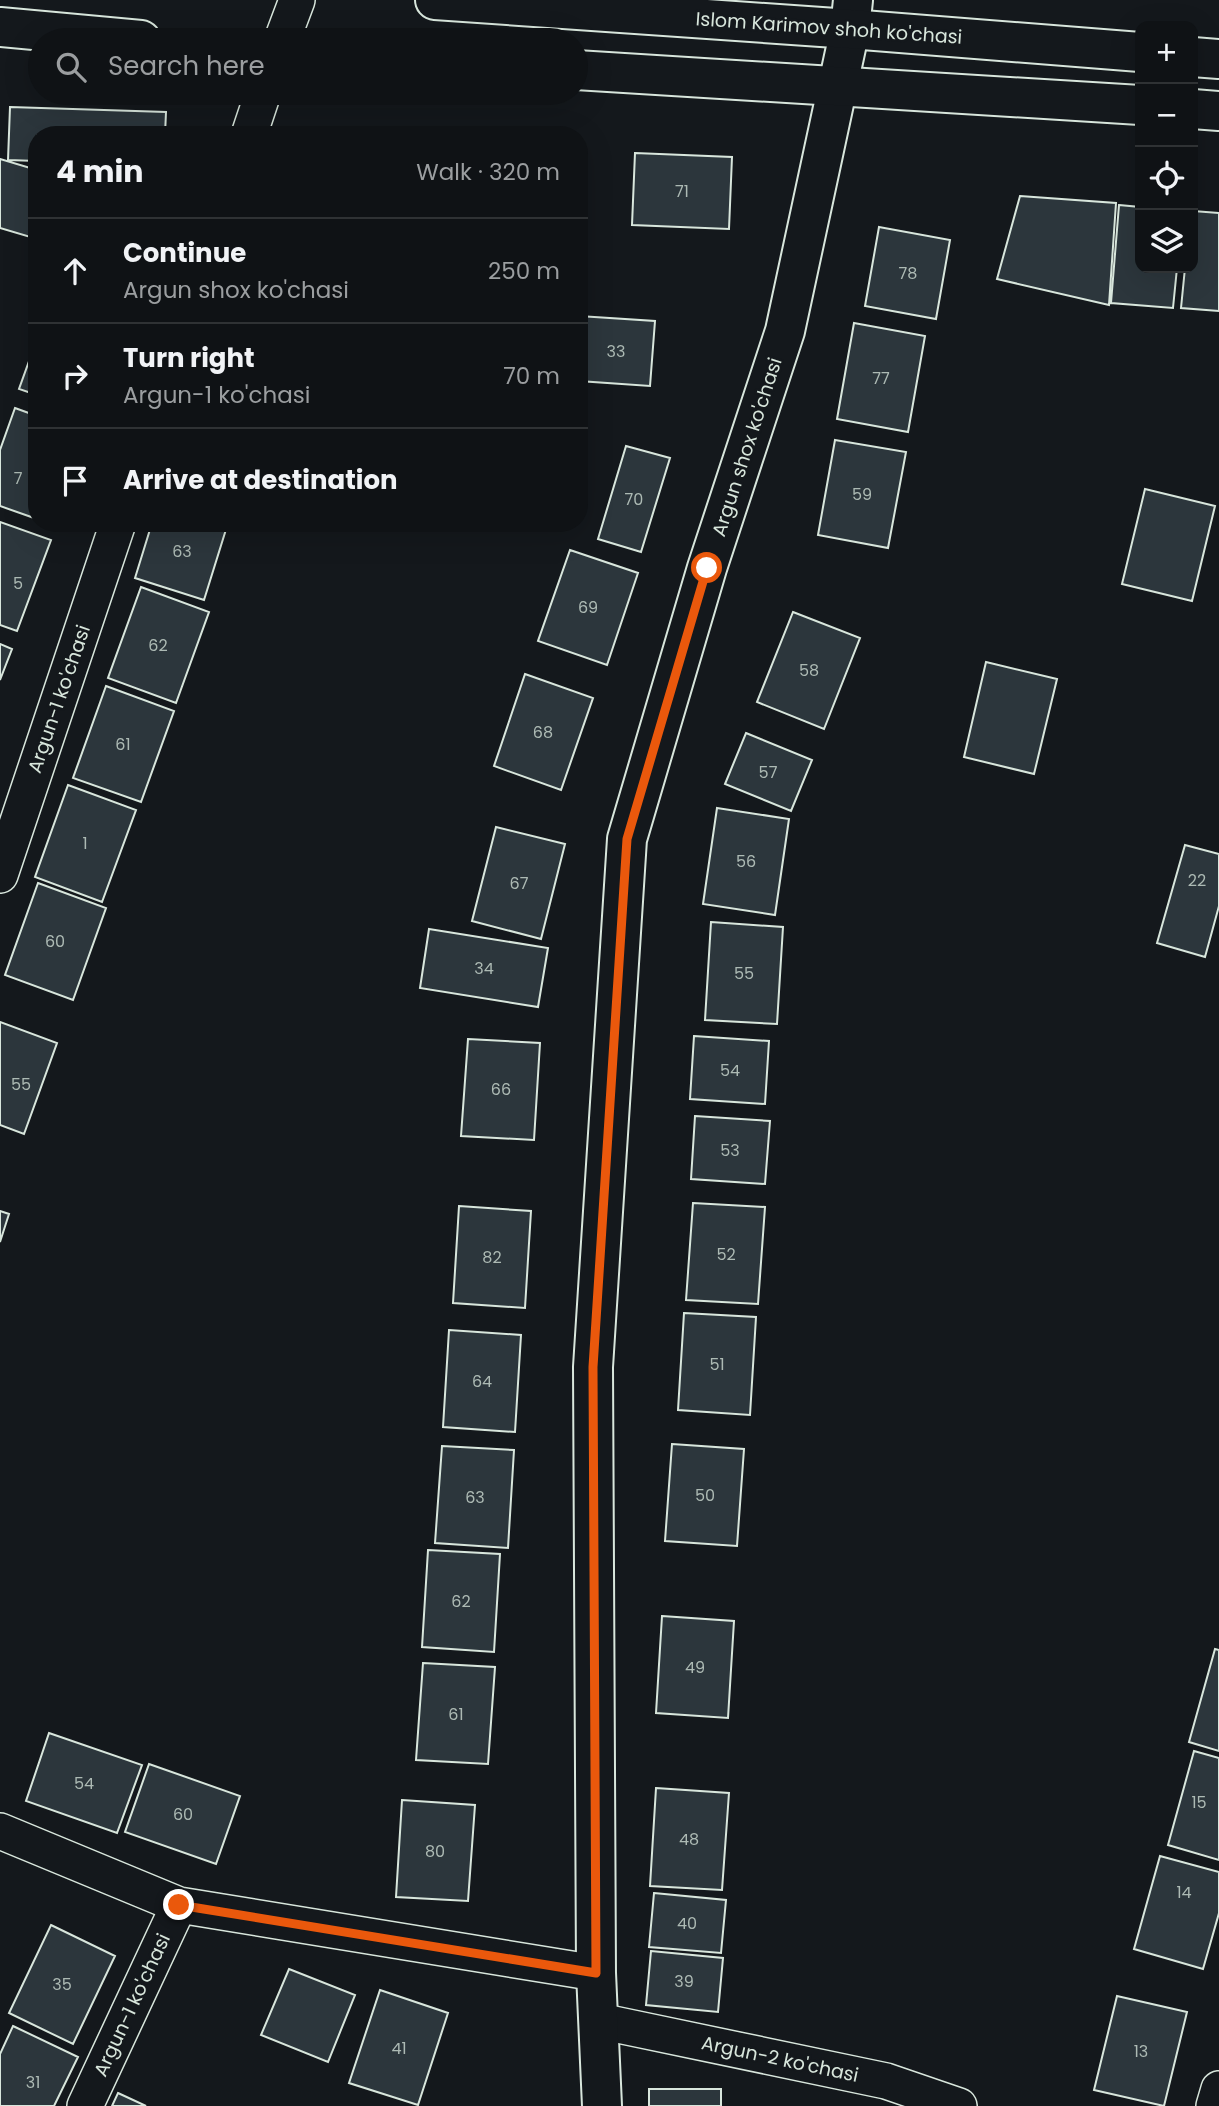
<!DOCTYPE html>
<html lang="en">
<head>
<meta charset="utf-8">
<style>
  :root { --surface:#0f1215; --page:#181b1e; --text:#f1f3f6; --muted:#9b9ea0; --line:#2f3234 }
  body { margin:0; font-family:Poppins,sans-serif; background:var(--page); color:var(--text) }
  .controls { position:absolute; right:21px; top:21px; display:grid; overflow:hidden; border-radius:14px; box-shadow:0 7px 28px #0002 }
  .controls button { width:63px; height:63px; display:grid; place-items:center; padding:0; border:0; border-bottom:2px solid var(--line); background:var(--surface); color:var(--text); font:35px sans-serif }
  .stop { position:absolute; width:21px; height:21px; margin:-16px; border:5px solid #ea580c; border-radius:50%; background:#fff }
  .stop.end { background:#ea580c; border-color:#fff; box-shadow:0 2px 7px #0008 }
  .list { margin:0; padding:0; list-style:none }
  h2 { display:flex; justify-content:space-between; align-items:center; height:91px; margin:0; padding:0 28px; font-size:30px }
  h2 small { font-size:23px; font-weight:400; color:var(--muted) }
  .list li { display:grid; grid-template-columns:46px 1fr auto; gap:21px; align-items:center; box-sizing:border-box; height:105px; padding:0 28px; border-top:2px solid var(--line) }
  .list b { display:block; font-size:26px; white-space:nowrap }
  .list p { margin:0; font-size:23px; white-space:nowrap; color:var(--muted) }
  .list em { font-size:23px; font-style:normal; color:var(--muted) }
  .icon { flex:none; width:38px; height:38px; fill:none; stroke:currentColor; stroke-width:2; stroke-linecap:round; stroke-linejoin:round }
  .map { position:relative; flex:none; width:1219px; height:2106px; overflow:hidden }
  .search { position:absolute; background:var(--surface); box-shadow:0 7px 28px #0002; left:28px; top:28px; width:560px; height:77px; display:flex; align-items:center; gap:18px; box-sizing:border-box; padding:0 24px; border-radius:38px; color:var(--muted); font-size:26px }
  .panel { position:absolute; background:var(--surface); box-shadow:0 7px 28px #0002; left:28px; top:126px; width:560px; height:406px; border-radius:28px }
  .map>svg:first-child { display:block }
  .building { fill:#2c363c; stroke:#d8e6dc; stroke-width:2 }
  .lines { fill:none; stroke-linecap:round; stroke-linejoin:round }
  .minor-casing { stroke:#d8e6dc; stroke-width:38 }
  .tertiary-casing { stroke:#d8e6dc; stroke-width:42 }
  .secondary-casing { stroke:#d8e6dc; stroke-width:42 }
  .minor { stroke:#14181c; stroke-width:35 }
  .tertiary { stroke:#14181c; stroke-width:38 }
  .secondary { stroke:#14181c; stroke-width:38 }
  .route { stroke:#ea580c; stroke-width:9 }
  .labels { text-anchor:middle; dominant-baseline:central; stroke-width:5; stroke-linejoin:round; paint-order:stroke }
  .number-label { font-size:16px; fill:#adbab4 }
  .street-label { font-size:19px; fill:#d8e6dc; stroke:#14181c }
</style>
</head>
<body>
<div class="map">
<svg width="1219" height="2106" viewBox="0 0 1219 2106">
  <rect width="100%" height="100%" fill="#14181c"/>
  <!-- building -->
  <path class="building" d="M10,107L166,112L165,135H37V161L8,160Z
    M635,153L732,157L729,229L632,225Z
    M0,159L37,170V239L0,228Z
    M1020,196L1116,203L1109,305L997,279Z
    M1119,205L1140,207V268H1177L1173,308L1111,303Z
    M1193,211L1219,213V311L1181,308L1185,268H1193Z
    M879,227L950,240L936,319L865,306Z
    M579,316L655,321L650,386L579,381Z
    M854,323L925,336L908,432L837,419Z
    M37,339V395L19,389Z
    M15,408L37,416V519L0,506V450Z
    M835,440L906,452L888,548L818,535Z
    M626,446L670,458L641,552L598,539Z
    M1145,489L1215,506L1192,601L1122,584Z
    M0,522L51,540L17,631L0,625Z
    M152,523H228L204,600L135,578Z
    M570,550L638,573L607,665L538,641Z
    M141,587L209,612L176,703L108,678Z
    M793,612L860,638L824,729L757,702Z
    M0,644L12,649L0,680Z
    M986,662L1057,679L1034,774L964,757Z
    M525,674L593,698L561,790L494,766Z
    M106,686L174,711L141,802L73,778Z
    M746,733L812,760L791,811L725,784Z
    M68,785L136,810L102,902L35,877Z
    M717,808L789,819L775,915L703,904Z
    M496,827L565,844L541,939L472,921Z
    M1185,845L1219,854V906L1205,957L1157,943Z
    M38,883L106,908L73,1000L5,975Z
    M711,922L783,927L777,1024L705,1020Z
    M429,929L548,948L538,1007L420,988Z
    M0,1022L57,1043L24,1134L0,1125Z
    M694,1036L769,1041L765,1104L690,1099Z
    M468,1039L540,1043L534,1140L461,1136Z
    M695,1116L770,1121L765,1184L691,1179Z
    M693,1203L765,1207L758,1304L686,1300Z
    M459,1206L531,1211L525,1308L453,1303Z
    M0,1211L9,1214L0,1242Z
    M684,1313L756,1317L750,1415L678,1410Z
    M449,1330L521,1335L515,1432L443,1427Z
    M672,1444L744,1449L737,1546L665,1541Z
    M442,1446L514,1450L508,1548L435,1543Z
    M428,1550L500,1554L494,1652L422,1647Z
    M662,1616L734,1621L728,1718L656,1713Z
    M1215,1649L1219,1650V1751L1189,1742Z
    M423,1663L495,1667L488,1764L416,1760Z
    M49,1733L142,1765L117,1833L26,1801Z
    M1194,1751L1219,1758V1860L1168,1845Z
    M149,1764L240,1796L216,1864L125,1832Z
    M656,1788L729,1793L722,1890L650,1886Z
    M402,1800L475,1805L468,1901L396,1897Z
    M1160,1856L1219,1872V1913L1203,1969L1134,1949Z
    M654,1893L726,1900L721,1953L649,1947Z
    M51,1925L115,1956L73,2044L9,2013Z
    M651,1951L723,1958L718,2012L646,2005Z
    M289,1969L355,1995L328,2062L261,2035Z
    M380,1990L448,2013L418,2105L349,2083Z
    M1117,1996L1187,2012L1164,2106L1094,2090Z
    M13,2026L78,2057L54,2106H0V2054Z
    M649,2089H721V2106H649Z
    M118,2093L146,2106H112Z"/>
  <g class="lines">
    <defs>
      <path id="minor" d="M282,40L297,0
        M249,135L263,93
        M0,875L118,523
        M0,1831L179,1905L596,1973
        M599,2021L886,2081L959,2106
        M85,2106L179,1905
        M1214,2106L1219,2089"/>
      <path id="tertiary" d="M602,2106L596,1973L593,1367L627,839L707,568L785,331L850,29L853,0"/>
      <path id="secondary" d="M435,0L850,29L1140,52
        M0,27L141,40
        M1193,57L1219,59
        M576,70L1140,105
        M1193,109L1219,111"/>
    </defs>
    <!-- minor casing -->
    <use href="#minor" class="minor-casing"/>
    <!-- tertiary casing -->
    <use href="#tertiary" class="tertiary-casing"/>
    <!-- secondary casing -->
    <use href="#secondary" class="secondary-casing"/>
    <!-- minor -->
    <use href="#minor" class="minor"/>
    <!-- tertiary -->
    <use href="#tertiary" class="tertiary"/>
    <!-- secondary -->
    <use href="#secondary" class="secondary"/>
  </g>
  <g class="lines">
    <!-- route -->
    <path class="route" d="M179,1905L596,1973L593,1367L627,839L707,568"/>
  </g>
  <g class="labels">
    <!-- number labels -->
    <g class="number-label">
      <text x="682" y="191">71</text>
      <text x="908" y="273">78</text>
      <text x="616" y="351">33</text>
      <text x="881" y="378">77</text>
      <text x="18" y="478">7</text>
      <text x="862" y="494">59</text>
      <text x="634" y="499">70</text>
      <text x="182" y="551">63</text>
      <text x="18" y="583">5</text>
      <text x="588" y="607">69</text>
      <text x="158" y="645">62</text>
      <text x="809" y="670">58</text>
      <text x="543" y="732">68</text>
      <text x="123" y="744">61</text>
      <text x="768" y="772">57</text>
      <text x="85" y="843">1</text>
      <text x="746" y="861">56</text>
      <text x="1197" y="880">22</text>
      <text x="519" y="883">67</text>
      <text x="55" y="941">60</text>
      <text x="484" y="968">34</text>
      <text x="744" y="973">55</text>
      <text x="730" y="1070">54</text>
      <text x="21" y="1084">55</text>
      <text x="501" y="1089">66</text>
      <text x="730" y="1150">53</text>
      <text x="726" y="1254">52</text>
      <text x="492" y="1257">82</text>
      <text x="717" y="1364">51</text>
      <text x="482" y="1381">64</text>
      <text x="705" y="1495">50</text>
      <text x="475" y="1497">63</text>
      <text x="461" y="1601">62</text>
      <text x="695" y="1667">49</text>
      <text x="456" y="1714">61</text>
      <text x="84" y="1783">54</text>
      <text x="1199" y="1802">15</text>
      <text x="183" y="1814">60</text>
      <text x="689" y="1839">48</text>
      <text x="435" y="1851">80</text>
      <text x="1184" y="1892">14</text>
      <text x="687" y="1923">40</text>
      <text x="684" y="1981">39</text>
      <text x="62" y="1984">35</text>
      <text x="399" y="2048">41</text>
      <text x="1141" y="2051">13</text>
      <text x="33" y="2082">31</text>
    </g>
    <!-- street labels -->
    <g class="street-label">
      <text transform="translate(829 28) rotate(4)">Islom Karimov shoh ko'chasi</text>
      <text transform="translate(747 447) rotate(-72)">Argun shox ko'chasi</text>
      <text transform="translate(59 699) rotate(-71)">Argun-1 ko'chasi</text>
      <text transform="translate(132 2005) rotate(-65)">Argun-1 ko'chasi</text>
      <text transform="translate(780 2059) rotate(12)">Argun-2 ko'chasi</text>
    </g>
  </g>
</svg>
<div class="controls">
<button>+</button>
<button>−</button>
<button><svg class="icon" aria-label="locate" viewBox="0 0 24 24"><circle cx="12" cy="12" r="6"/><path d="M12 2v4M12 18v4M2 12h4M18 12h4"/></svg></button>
<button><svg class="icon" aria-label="layers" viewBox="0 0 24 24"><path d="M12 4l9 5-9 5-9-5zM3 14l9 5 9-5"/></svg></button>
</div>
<div class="stop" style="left:707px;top:568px"></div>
<div class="stop end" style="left:179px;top:1905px"></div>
<div class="search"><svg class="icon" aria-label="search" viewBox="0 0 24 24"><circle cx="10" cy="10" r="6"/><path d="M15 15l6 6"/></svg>Search here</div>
<section class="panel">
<h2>4 min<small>Walk · 320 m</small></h2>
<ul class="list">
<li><svg class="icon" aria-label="ahead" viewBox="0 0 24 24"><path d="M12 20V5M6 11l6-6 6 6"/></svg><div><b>Continue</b><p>Argun shox ko'chasi</p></div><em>250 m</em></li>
<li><svg class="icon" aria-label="right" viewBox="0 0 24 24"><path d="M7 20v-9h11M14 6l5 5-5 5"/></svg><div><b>Turn right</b><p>Argun-1 ko'chasi</p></div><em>70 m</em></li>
<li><svg class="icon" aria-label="arrive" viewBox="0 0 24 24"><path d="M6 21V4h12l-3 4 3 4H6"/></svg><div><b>Arrive at destination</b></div></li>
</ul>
</section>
</div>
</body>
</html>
